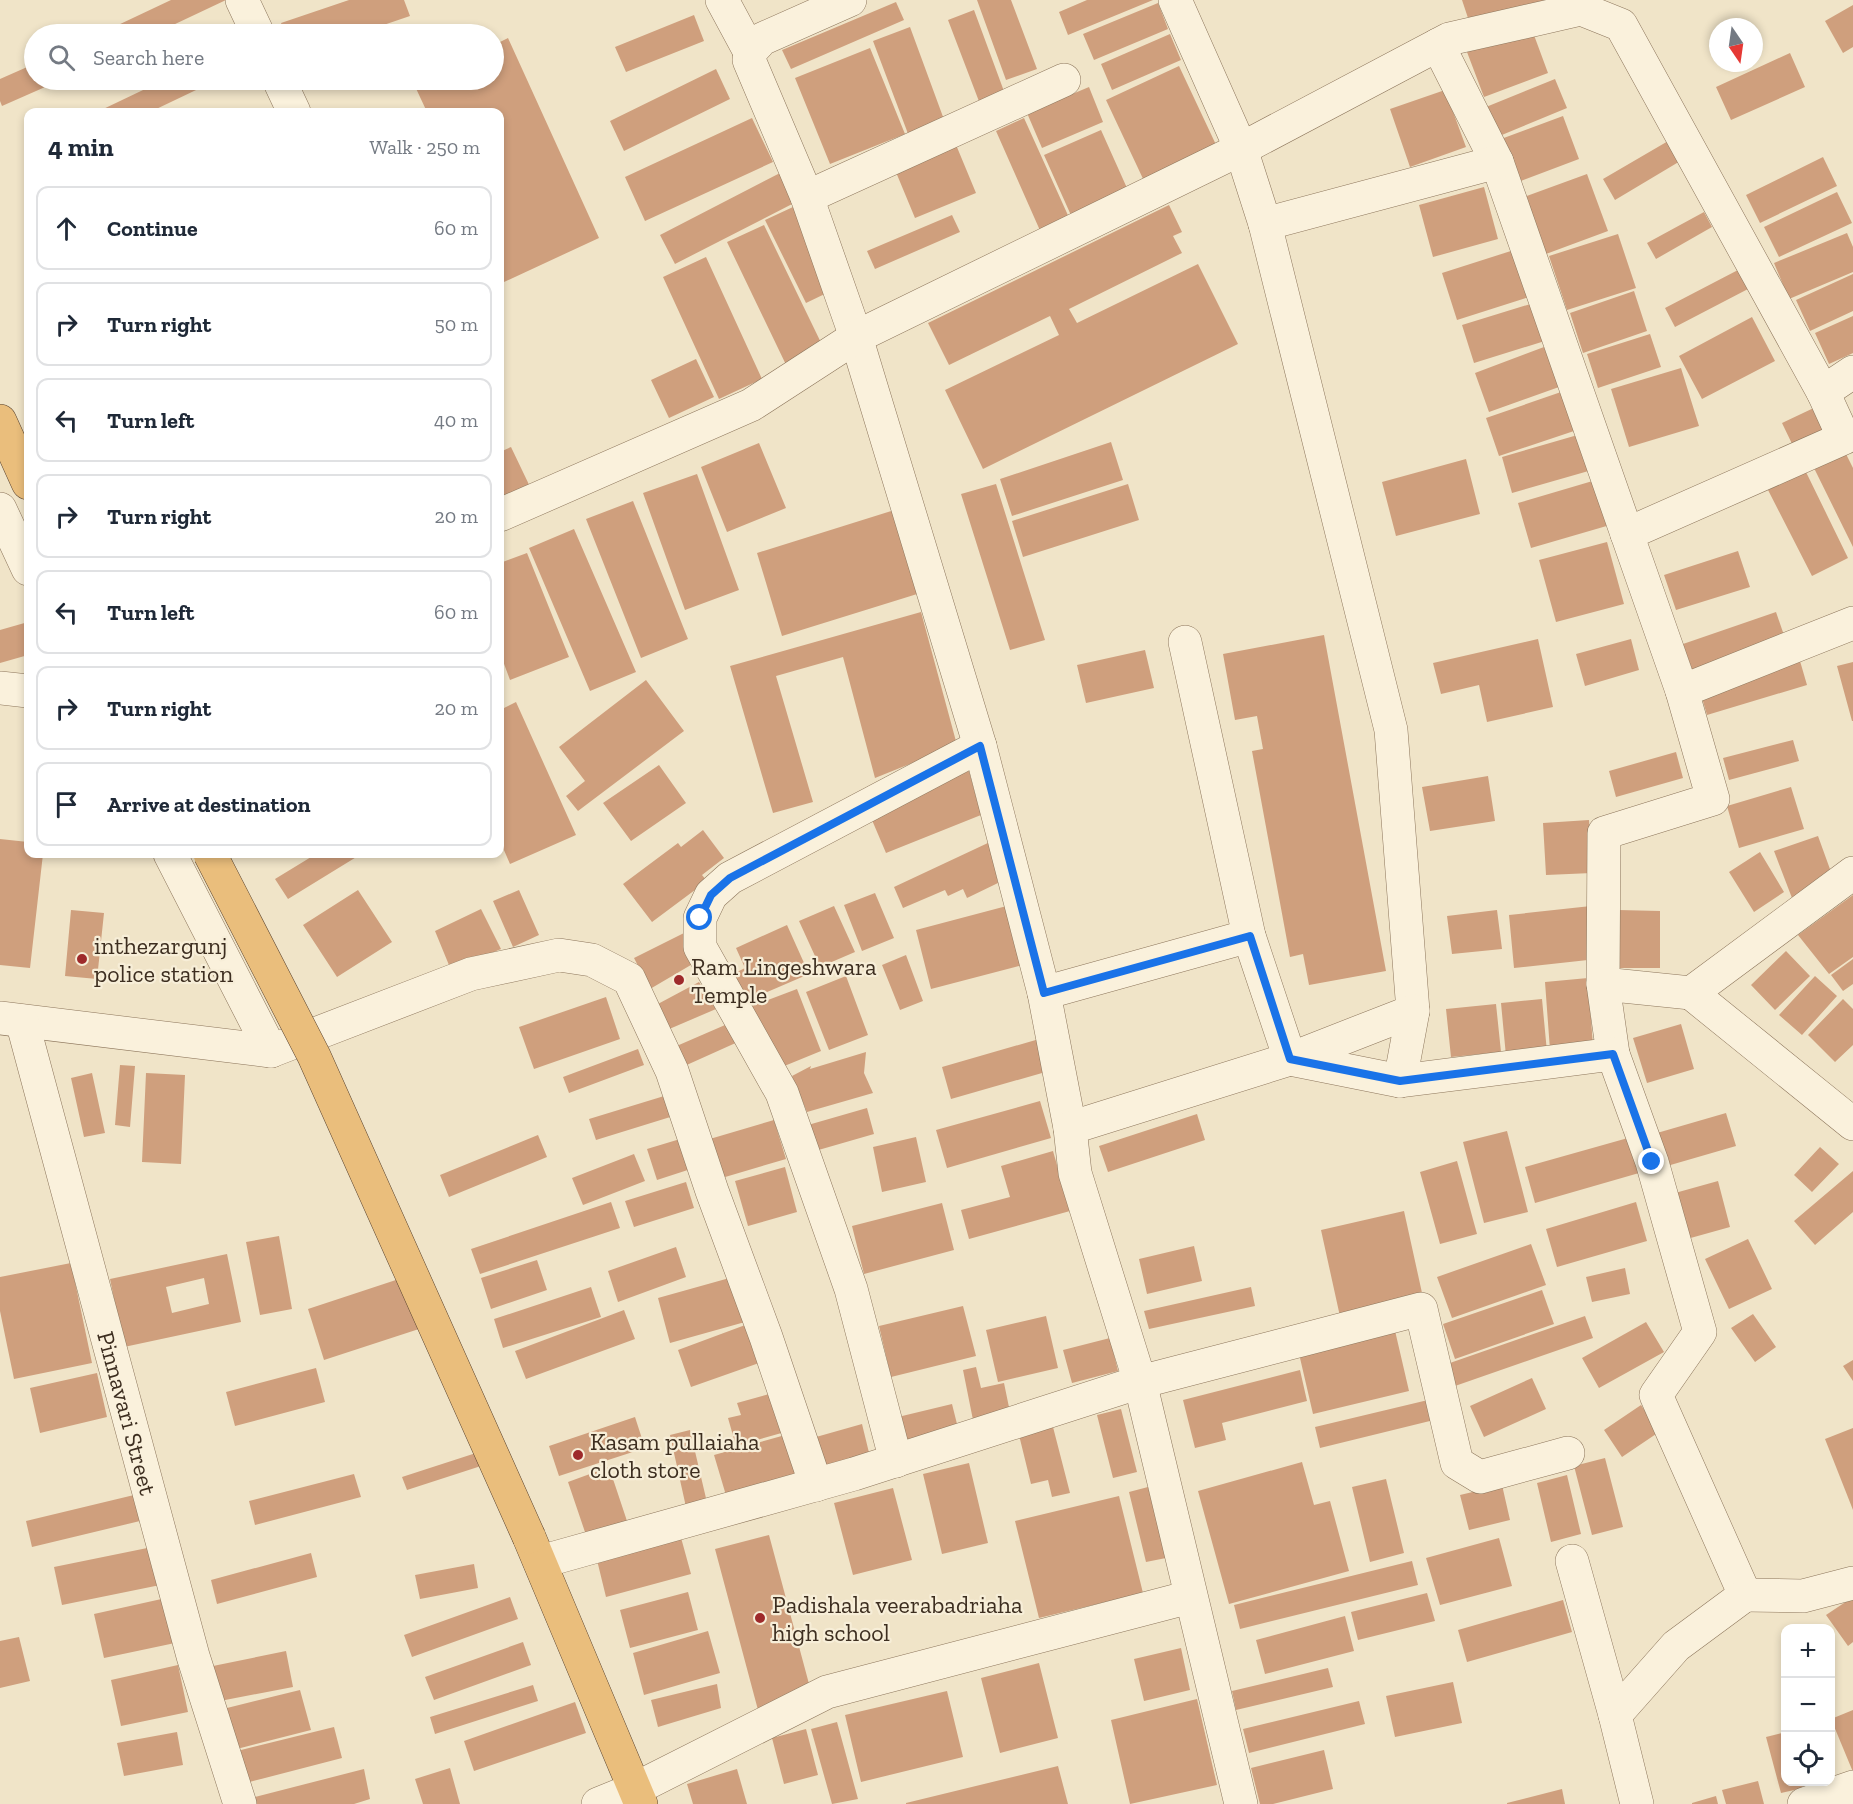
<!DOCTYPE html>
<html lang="en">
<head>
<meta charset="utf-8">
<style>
  :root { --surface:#fff; --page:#f2f2f3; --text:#1f2937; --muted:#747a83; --line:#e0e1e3 }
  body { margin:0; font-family:"Zilla Slab",serif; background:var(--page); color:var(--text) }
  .controls { position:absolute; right:18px; bottom:18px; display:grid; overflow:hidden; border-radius:12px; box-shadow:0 3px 9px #0003 }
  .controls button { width:54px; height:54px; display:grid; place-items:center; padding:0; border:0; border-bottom:2px solid var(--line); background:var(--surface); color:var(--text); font:30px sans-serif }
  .compass { position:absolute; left:1709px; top:18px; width:54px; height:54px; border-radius:50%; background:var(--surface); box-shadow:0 3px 9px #0003; rotate:167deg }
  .stop { position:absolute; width:18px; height:18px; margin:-14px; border:4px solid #1a73e8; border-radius:50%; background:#fff }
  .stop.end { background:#1a73e8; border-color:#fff; box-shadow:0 2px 6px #0008 }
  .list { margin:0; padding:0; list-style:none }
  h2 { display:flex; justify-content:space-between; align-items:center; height:78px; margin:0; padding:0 24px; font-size:26px }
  h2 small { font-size:20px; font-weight:400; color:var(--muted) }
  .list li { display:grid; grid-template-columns:39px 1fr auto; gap:18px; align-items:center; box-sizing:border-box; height:84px; margin:0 12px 12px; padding:0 12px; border:2px solid var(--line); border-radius:12px }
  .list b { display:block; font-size:22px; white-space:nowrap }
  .list em { font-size:20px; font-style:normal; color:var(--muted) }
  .icon { flex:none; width:33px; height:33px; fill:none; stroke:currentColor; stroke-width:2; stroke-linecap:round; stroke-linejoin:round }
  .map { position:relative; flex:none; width:1853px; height:1804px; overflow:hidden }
  .search { position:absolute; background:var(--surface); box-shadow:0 3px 9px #0003; left:24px; top:24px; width:480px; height:66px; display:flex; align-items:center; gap:15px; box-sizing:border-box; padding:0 21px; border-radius:33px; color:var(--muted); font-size:22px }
  .panel { position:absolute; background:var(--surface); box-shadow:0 3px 9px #0003; left:24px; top:108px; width:480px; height:750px; border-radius:12px }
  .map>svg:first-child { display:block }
  .building { fill:#cf9f7d; fill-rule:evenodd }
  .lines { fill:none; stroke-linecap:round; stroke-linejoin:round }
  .minor-casing { stroke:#8d765c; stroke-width:34 }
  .trunk-casing { stroke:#5b4430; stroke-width:34 }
  .minor { stroke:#faf1dc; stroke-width:33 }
  .trunk { stroke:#eabe7c; stroke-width:33 }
  .trunk-bridge-casing { stroke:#5b4430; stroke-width:34; stroke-linecap:butt }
  .trunk-bridge { stroke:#eabe7c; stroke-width:33 }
  .route { stroke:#1a73e8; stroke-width:8 }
  .poi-dot { fill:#9e2a2b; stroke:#f7eed8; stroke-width:2 }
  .labels { text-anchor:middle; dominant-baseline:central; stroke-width:4.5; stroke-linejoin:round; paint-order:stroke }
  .poi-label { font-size:24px; fill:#3d2e20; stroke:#f7eed8; text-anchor:start }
  .street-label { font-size:24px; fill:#3d2e20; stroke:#f7eed8 }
</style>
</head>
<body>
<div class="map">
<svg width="1853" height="1804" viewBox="0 0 1853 1804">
  <rect width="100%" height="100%" fill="#f0e4c8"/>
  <!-- building -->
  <path class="building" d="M171,0H226L154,34H99Z
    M349,0H404L410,16L357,34H285L281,23Z
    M977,0H1011L1037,69L1006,80Z
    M1087,0H1153L1068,35L1059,12Z
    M1462,0H1554L1471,27Z
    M896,2L904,20L791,69L782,50Z
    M1158,3L1168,29L1094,60L1083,34Z
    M1853,5V47L1843,53L1825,21Z
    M974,10L1005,94L980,104L948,20Z
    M694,15L704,41L626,72L615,47Z
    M910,27L946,125L910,139L873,41Z
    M1531,27L1548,73L1484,97L1467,52Z
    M1170,34L1181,60L1112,90L1101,64Z
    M508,38L599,238L504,282L500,272V112H427L413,82L418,80H494V45Z
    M870,48L905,134L830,164L795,78Z
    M1790,53L1805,87L1731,120L1716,87Z
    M34,64V80H61L2,106L0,101V79Z
    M1179,66L1218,149L1145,183L1106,100Z
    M716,69L730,99L624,151L610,121Z
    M1555,79L1567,108L1497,137L1486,107Z
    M164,80H217L150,112H97Z
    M1089,87L1103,122L1042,148L1027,113Z
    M1445,90L1466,147L1410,167L1390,109Z
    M1563,116L1579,159L1518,182L1501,139Z
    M752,118L773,162L645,221L625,177Z
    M1024,118L1071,222L1042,235L996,131Z
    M1101,130L1131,197L1074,222L1044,155Z
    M1675,137L1687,157L1615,200L1603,179Z
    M954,140L976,193L915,218L893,165Z
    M1823,157L1837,186L1760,223L1746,195Z
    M782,172L798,201L675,264L660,235Z
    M1587,174L1608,231L1546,254L1524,197Z
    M1484,187L1498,239L1433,257L1419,205Z
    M1837,192L1852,223L1779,257L1764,227Z
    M1169,205L1182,232L1173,236L1182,253L1069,309L1077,323L1198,264L1238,344L983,469L945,390L1059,335L1050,316L949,365L928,323Z
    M793,207L833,290L806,303L765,220Z
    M1704,212L1712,227L1656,259L1647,243Z
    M952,215L960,232L875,269L867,251Z
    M764,225L826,353L789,371L727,242Z
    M1847,233L1853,247V272L1789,299L1774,263Z
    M1618,234L1636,288L1567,310L1549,256Z
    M1514,250L1529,297L1457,320L1442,273Z
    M706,257L762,379L719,399L663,277Z
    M1738,270L1748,289L1675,327L1665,308Z
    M1853,274V311L1810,331L1796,300Z
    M1634,291L1647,331L1583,353L1570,313Z
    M1537,302L1548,340L1474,363L1462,325Z
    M1853,316V353L1829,364L1815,333Z
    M1752,317L1775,361L1702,399L1679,356Z
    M1650,334L1661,367L1598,388L1587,354Z
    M1544,347L1559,387L1489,412L1475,373Z
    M696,359L714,397L669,418L651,380Z
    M1681,368L1699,426L1629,447L1611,389Z
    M1561,392L1574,431L1499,456L1486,418Z
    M1820,405L1833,431L1795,450L1782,423Z
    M1581,434L1592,470L1512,493L1502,457Z
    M1111,442L1123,480L1012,516L1000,479Z
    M759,443L786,508L727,532L701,467Z
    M511,447L533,493L500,504V452Z
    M1844,450L1853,468V547L1813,466Z
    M1466,459L1480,514L1396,536L1382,482Z
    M1806,472L1848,558L1812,576L1768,490Z
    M697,474L739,590L685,610L643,493Z
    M1596,480L1610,525L1531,548L1518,503Z
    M996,484L1045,640L1010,650L961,494Z
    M1128,484L1139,520L1023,557L1012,521Z
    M633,501L688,639L641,658L586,519Z
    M904,507L930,590L782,636L757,553Z
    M574,529L636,672L590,691L529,548Z
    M1607,542L1624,604L1556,622L1539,560Z
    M1738,551L1750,587L1676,610L1664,575Z
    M527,553L569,657L510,680L500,653V563Z
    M921,612L957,745L875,778L843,657L776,676L813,802L773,813L730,666Z
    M1776,612L1787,644L1694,675L1683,644Z
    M28,622V655L0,663V630Z
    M1324,635L1386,971L1309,985L1303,954L1290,957L1252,751L1263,749L1257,716L1235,720L1223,654Z
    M1538,639L1553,707L1487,722L1479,685L1441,694L1433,663Z
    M1631,639L1639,670L1585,686L1576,654Z
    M1145,650L1154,688L1086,703L1077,665Z
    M1800,661L1807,685L1707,715L1700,691Z
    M1853,662V721H1852L1837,666Z
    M646,680L684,731L578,811L566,796L585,781L559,747Z
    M516,702L576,835L510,864L500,841V710Z
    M1793,740L1799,761L1729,780L1723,758Z
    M1676,752L1683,778L1616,797L1609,771Z
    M659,765L686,803L631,841L603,803Z
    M969,771L981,815L886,853L869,813Z
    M1488,776L1495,821L1430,831L1422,787Z
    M1791,787L1804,829L1739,848L1727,806Z
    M1589,820L1592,873L1546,875L1543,823Z
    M703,830L724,858L702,875L707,881L652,922L623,884L678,843L681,847Z
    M1818,836L1835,883L1792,898L1774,851Z
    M0,839L28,842V854H43L30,968L0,965Z
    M990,842L998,883L967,898L963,889L948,896L945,890L903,908L894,887Z
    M1760,852L1784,892L1754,912L1729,872Z
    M316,854H356L358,856L288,899L275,879Z
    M358,890L392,942L337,977L303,925Z
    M519,890L539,935L513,947L493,901Z
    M875,893L894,938L862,951L844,905Z
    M1853,895V957L1829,974L1798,935Z
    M1018,903L1034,962L931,989L916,930Z
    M834,906L855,952L820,967L799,921Z
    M1591,906L1597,959L1514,968L1509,915Z
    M481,909L501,949L451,970L435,931Z
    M71,910L104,913L97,979L65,976Z
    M1497,910L1502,949L1452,954L1447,916Z
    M1618,910L1660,911V968H1617Z
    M787,925L809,974L744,1002L731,975L745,968L736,948Z
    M684,933L696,962L650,989L634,958Z
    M1786,951L1810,976L1775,1010L1751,985Z
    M906,955L923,1001L900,1010L882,965Z
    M1853,959V984L1843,991L1831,975Z
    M846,976L868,1035L829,1050L806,992Z
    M1815,976L1837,996L1802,1035L1779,1015Z
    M1588,978L1593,1046L1550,1050L1545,982Z
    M699,982L716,1009L667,1030L656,1005Z
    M797,989L821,1051L777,1069L752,1006Z
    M606,997L620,1039L534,1069L519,1027Z
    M1542,999L1547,1052L1506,1056L1501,1003Z
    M1843,999L1853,1009V1045L1835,1062L1808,1035Z
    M1496,1004L1501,1052L1451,1057L1446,1009Z
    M732,1022L740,1041L680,1068L672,1048Z
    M1681,1024L1694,1069L1647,1083L1633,1038Z
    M1046,1037L1056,1069L951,1099L942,1067Z
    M638,1049L644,1065L569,1093L563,1077Z
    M866,1052L864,1073L873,1093L807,1112L792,1076L811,1066L810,1069Z
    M120,1065L135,1066L130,1127L115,1125Z
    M92,1073L105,1133L84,1137L71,1078Z
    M146,1073L185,1075L181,1164L142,1162Z
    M674,1093L680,1114L596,1140L589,1119Z
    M1040,1101L1051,1138L947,1168L936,1130Z
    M867,1108L874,1134L815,1151L808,1125Z
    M1726,1113L1736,1146L1667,1166L1657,1133Z
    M1197,1114L1205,1140L1108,1172L1099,1146Z
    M774,1120L786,1159L715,1180L703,1141Z
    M1507,1131L1528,1212L1484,1223L1463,1142Z
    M538,1135L547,1157L449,1197L440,1175Z
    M690,1136L700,1166L657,1180L647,1149Z
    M1635,1136L1646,1171L1535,1203L1525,1167Z
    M916,1137L926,1182L882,1192L873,1147Z
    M1820,1147L1839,1164L1812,1192L1794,1175Z
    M1053,1151L1070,1211L969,1239L961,1210L1010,1197L1001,1166Z
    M634,1154L645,1181L583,1205L572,1178Z
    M1457,1161L1477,1234L1440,1244L1420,1172Z
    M785,1167L797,1212L748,1226L735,1181Z
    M1853,1171V1212L1815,1245L1794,1221Z
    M1718,1181L1730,1227L1687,1239L1675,1193Z
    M686,1182L694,1208L634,1227L625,1201Z
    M611,1202L620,1228L480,1274L471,1249Z
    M1636,1202L1647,1241L1557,1267L1546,1229Z
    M942,1203L954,1250L864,1274L852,1226Z
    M1404,1211L1424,1302L1341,1321L1321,1230Z
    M279,1236L292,1309L260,1315L246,1242Z
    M1748,1239L1772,1289L1729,1309L1705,1259Z
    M1531,1244L1546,1285L1452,1318L1437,1277Z
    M1194,1246L1202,1281L1147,1294L1139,1259Z
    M676,1247L686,1277L618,1302L608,1271Z
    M227,1254L241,1322L124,1347L110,1279ZM204,1278L209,1304L172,1313L166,1287Z
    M537,1260L547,1290L491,1309L481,1278Z
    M71,1263L92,1363L14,1379L0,1311V1277Z
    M1625,1268L1630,1294L1592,1302L1586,1277Z
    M405,1277L422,1328L324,1360L308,1309Z
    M733,1277L745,1322L670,1343L658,1298Z
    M591,1287L601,1317L503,1348L494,1319Z
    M1251,1287L1255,1306L1149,1329L1144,1311Z
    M1542,1290L1554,1324L1455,1359L1443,1324Z
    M963,1306L976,1356L891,1377L879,1326Z
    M624,1310L635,1339L526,1379L515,1351Z
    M1753,1314L1776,1347L1755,1362L1731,1328Z
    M1046,1316L1058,1368L998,1382L986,1330Z
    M1585,1316L1593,1338L1455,1386L1447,1364Z
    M756,1321L770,1359L691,1387L678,1350Z
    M1393,1322L1409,1391L1313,1414L1297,1345Z
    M1646,1322L1664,1352L1599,1388L1582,1358Z
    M1110,1338L1118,1371L1072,1383L1063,1350Z
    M1853,1360V1381L1843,1366Z
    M976,1367L981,1388L1004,1383L1011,1417L974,1425L963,1370Z
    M316,1368L325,1402L235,1426L226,1392Z
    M1300,1370L1307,1401L1222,1423L1226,1440L1195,1448L1183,1400Z
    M97,1373L107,1417L40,1433L30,1388Z
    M1532,1378L1546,1409L1484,1437L1470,1406Z
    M773,1393L785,1432L736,1446L728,1418L741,1415L737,1403Z
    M1428,1400L1434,1420L1320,1448L1315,1427Z
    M952,1404L959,1432L905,1446L898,1417Z
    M1641,1405L1659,1432L1622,1457L1604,1430Z
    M1121,1409L1137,1472L1113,1478L1097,1415Z
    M635,1417L645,1448L559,1476L549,1446Z
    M862,1424L872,1465L820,1479L809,1439Z
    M1053,1427L1070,1493L1052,1497L1048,1480L1031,1484L1019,1435Z
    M1853,1428V1510L1825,1439Z
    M690,1430L709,1511L688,1516L670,1435Z
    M796,1432L809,1478L728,1502L714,1455Z
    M476,1453L481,1466L407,1490L402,1477Z
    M1605,1458L1623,1527L1592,1535L1574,1466Z
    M1302,1462L1314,1505L1330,1501L1349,1571L1229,1604L1198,1491Z
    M969,1463L988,1543L942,1554L923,1474Z
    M609,1467L627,1521L586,1535L568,1482Z
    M354,1474L361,1497L255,1525L249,1501Z
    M1567,1475L1581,1534L1551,1542L1537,1483Z
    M1386,1479L1404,1553L1370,1562L1352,1487Z
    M1502,1485L1510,1520L1469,1530L1460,1495Z
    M1148,1487L1166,1558L1146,1562L1129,1492Z
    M893,1488L912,1560L853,1575L834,1503Z
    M134,1495L140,1521L32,1547L26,1521Z
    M1119,1496L1143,1593L1039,1618L1015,1521Z
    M680,1534L691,1574L606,1597L596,1556Z
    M769,1535L812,1695L758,1710L715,1549Z
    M1499,1538L1512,1586L1440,1605L1426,1558Z
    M162,1545L170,1583L62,1605L54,1567Z
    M311,1553L317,1577L217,1604L211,1580Z
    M1412,1561L1418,1585L1240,1629L1234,1605Z
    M474,1564L478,1588L420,1599L415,1575Z
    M688,1592L698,1630L630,1648L620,1610Z
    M1427,1593L1435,1621L1358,1640L1351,1612Z
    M510,1597L518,1619L412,1657L404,1635Z
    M1853,1597V1642L1848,1646L1826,1615Z
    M166,1598L175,1643L104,1658L94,1614Z
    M1563,1600L1572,1632L1467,1662L1458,1630Z
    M1345,1616L1354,1651L1265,1674L1256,1640Z
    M708,1631L720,1673L644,1695L633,1653Z
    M19,1637L30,1681L0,1688V1641Z
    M523,1642L531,1665L434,1700L425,1677Z
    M1181,1648L1190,1690L1144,1701L1134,1659Z
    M286,1651L293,1687L220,1701L213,1666Z
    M1039,1663L1058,1738L1000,1753L981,1678Z
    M178,1665L188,1712L121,1726L111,1680Z
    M1328,1668L1333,1687L1236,1710L1232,1691Z
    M1453,1682L1462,1723L1395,1737L1386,1696Z
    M717,1684L721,1708L658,1727L651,1700Z
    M533,1685L538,1701L435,1734L430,1717Z
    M300,1690L311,1730L233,1750L223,1709Z
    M947,1691L963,1757L861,1782L845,1715Z
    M1197,1699L1217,1785L1130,1804L1111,1720Z
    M1359,1701L1365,1724L1249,1753L1243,1729Z
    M575,1702L586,1733L474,1771L464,1741Z
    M1853,1710V1772L1831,1719Z
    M837,1722L858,1799L832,1804L811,1729Z
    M334,1727L342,1758L238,1785L229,1753Z
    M806,1729L818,1775L784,1784L772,1738Z
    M177,1732L183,1765L124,1776L117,1743Z
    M1786,1732V1782H1801L1803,1788L1781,1793L1766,1737Z
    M1324,1750L1333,1789L1273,1804H1260L1251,1768Z
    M1058,1766L1068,1804H906V1803Z
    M450,1768L460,1804H423L415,1779Z
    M364,1769L370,1799L354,1804H253L251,1798Z
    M737,1769L747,1804H693L687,1784Z
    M1758,1781L1764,1804H1726L1722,1790Z
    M1562,1789L1565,1804H1507V1803Z
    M1716,1796L1718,1804H1692V1803Z"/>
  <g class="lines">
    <defs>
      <g id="minor">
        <path d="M242,0L258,34"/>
        <path d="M722,0L750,52"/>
        <path d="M850,0L762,39L750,52L749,60L807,197L856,337L980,746L1044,993L1070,1128L1075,1173L1140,1382L1241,1804"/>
        <path d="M1175,0L1241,149L1265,224L1391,730L1413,1011L1400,1081"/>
        <path d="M1578,0L1581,9L1621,25L1823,392L1844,438L1627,534L1682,691L1713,799L1604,833L1603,984L1613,1054L1652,1162L1700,1332L1656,1395L1745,1595L1676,1646L1615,1715"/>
        <path d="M1438,45L1497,162L1627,534"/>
        <path d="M279,80L294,112"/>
        <path d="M807,197L1064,80"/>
        <path d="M1265,224L1497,162"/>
        <path d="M1823,392L1853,372"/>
        <path d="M0,509L28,569"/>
        <path d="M500,515L751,405L856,337L1241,149L1449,39L1581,9"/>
        <path d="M1185,642L1249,936L1290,1059L1400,1081L1613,1054"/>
        <path d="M0,688L28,691"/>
        <path d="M1682,691L1853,623"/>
        <path d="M170,854L271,1051"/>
        <path d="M1853,873L1691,993L1853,1124"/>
        <path d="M1603,984L1691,993"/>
        <path d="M1044,993L1249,936"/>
        <path d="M0,1018L271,1051L471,974L559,955L592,960L629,979L672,1071L712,1191L766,1337L816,1485"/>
        <path id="s1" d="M22,1021L193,1656L240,1804"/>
        <path d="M1070,1128L1290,1059L1413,1011"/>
        <path d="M896,1461L851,1289L782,1093L700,947V918L711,895L730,878L980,746"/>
        <path d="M1572,1561L1615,1715L1637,1804"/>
        <path d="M540,1562L854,1474L1140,1382L1421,1309L1457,1463L1480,1477L1568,1453"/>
        <path d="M1745,1595L1803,1596L1853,1583"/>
        <path d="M598,1804L635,1789L827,1692L1190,1597"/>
        <path d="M1804,1804L1853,1787"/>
      </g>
      <path id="trunk" d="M0,421L28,483
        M529,1537L641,1804"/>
    </defs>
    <!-- minor casing -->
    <use href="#minor" class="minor-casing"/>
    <!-- trunk casing -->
    <use href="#trunk" class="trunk-casing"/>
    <!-- minor -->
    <use href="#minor" class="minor"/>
    <!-- trunk -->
    <use href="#trunk" class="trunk"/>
    <defs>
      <path id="trunk-bridge" d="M210,854L314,1056L529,1537"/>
    </defs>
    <!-- trunk-bridge casing -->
    <use href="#trunk-bridge" class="trunk-bridge-casing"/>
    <!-- trunk-bridge -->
    <use href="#trunk-bridge" class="trunk-bridge"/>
  </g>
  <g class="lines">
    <!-- route -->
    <path class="route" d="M700,918L711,895L730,878L980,746L1044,993L1250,936L1290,1059L1400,1081L1613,1054L1652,1162"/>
  </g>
  <!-- markers -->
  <g class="poi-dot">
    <circle cx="82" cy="959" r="6"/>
    <circle cx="679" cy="980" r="6"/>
    <circle cx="578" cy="1455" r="6"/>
    <circle cx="760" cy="1618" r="6"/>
  </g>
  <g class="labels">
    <!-- poi labels -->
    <g class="poi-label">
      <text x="94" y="945">inthezargunj<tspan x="94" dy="28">police station</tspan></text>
      <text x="691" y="966">Ram Lingeshwara<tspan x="691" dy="28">Temple</tspan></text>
      <text x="590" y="1441">Kasam pullaiaha<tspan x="590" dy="28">cloth store</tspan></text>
      <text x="772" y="1604">Padishala veerabadriaha<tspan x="772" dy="28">high school</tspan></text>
    </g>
    <!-- street labels -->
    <g class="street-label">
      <text stroke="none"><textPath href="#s1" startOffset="406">Pinnavari Street</textPath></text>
    </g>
  </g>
</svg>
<div class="controls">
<button>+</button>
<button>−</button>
<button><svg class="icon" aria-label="locate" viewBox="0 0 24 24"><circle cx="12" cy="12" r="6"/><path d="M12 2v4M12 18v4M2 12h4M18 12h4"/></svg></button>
</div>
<svg class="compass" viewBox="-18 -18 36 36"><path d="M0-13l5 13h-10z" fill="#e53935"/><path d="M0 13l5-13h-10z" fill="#747a83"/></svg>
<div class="stop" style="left:700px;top:918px"></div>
<div class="stop end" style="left:1652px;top:1162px"></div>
<div class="search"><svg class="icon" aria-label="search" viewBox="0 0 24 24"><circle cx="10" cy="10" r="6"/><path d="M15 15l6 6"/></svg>Search here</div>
<section class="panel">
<h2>4 min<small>Walk · 250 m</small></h2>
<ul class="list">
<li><svg class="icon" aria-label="ahead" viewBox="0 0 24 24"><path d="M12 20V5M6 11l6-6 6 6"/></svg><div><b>Continue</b></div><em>60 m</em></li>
<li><svg class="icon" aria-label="right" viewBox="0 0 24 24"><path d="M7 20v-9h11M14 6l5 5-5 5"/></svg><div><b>Turn right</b></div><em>50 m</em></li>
<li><svg class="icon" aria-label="left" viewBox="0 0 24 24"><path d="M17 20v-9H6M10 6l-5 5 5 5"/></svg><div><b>Turn left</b></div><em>40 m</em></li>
<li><svg class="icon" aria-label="right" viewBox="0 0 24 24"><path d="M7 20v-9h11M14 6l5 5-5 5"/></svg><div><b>Turn right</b></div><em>20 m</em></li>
<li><svg class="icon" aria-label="left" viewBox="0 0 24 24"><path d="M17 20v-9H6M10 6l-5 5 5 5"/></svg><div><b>Turn left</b></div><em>60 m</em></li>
<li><svg class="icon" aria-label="right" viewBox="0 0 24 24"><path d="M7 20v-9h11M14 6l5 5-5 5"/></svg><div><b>Turn right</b></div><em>20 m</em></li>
<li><svg class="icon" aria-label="arrive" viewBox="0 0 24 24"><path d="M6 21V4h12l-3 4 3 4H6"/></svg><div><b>Arrive at destination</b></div></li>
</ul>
</section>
</div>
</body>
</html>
